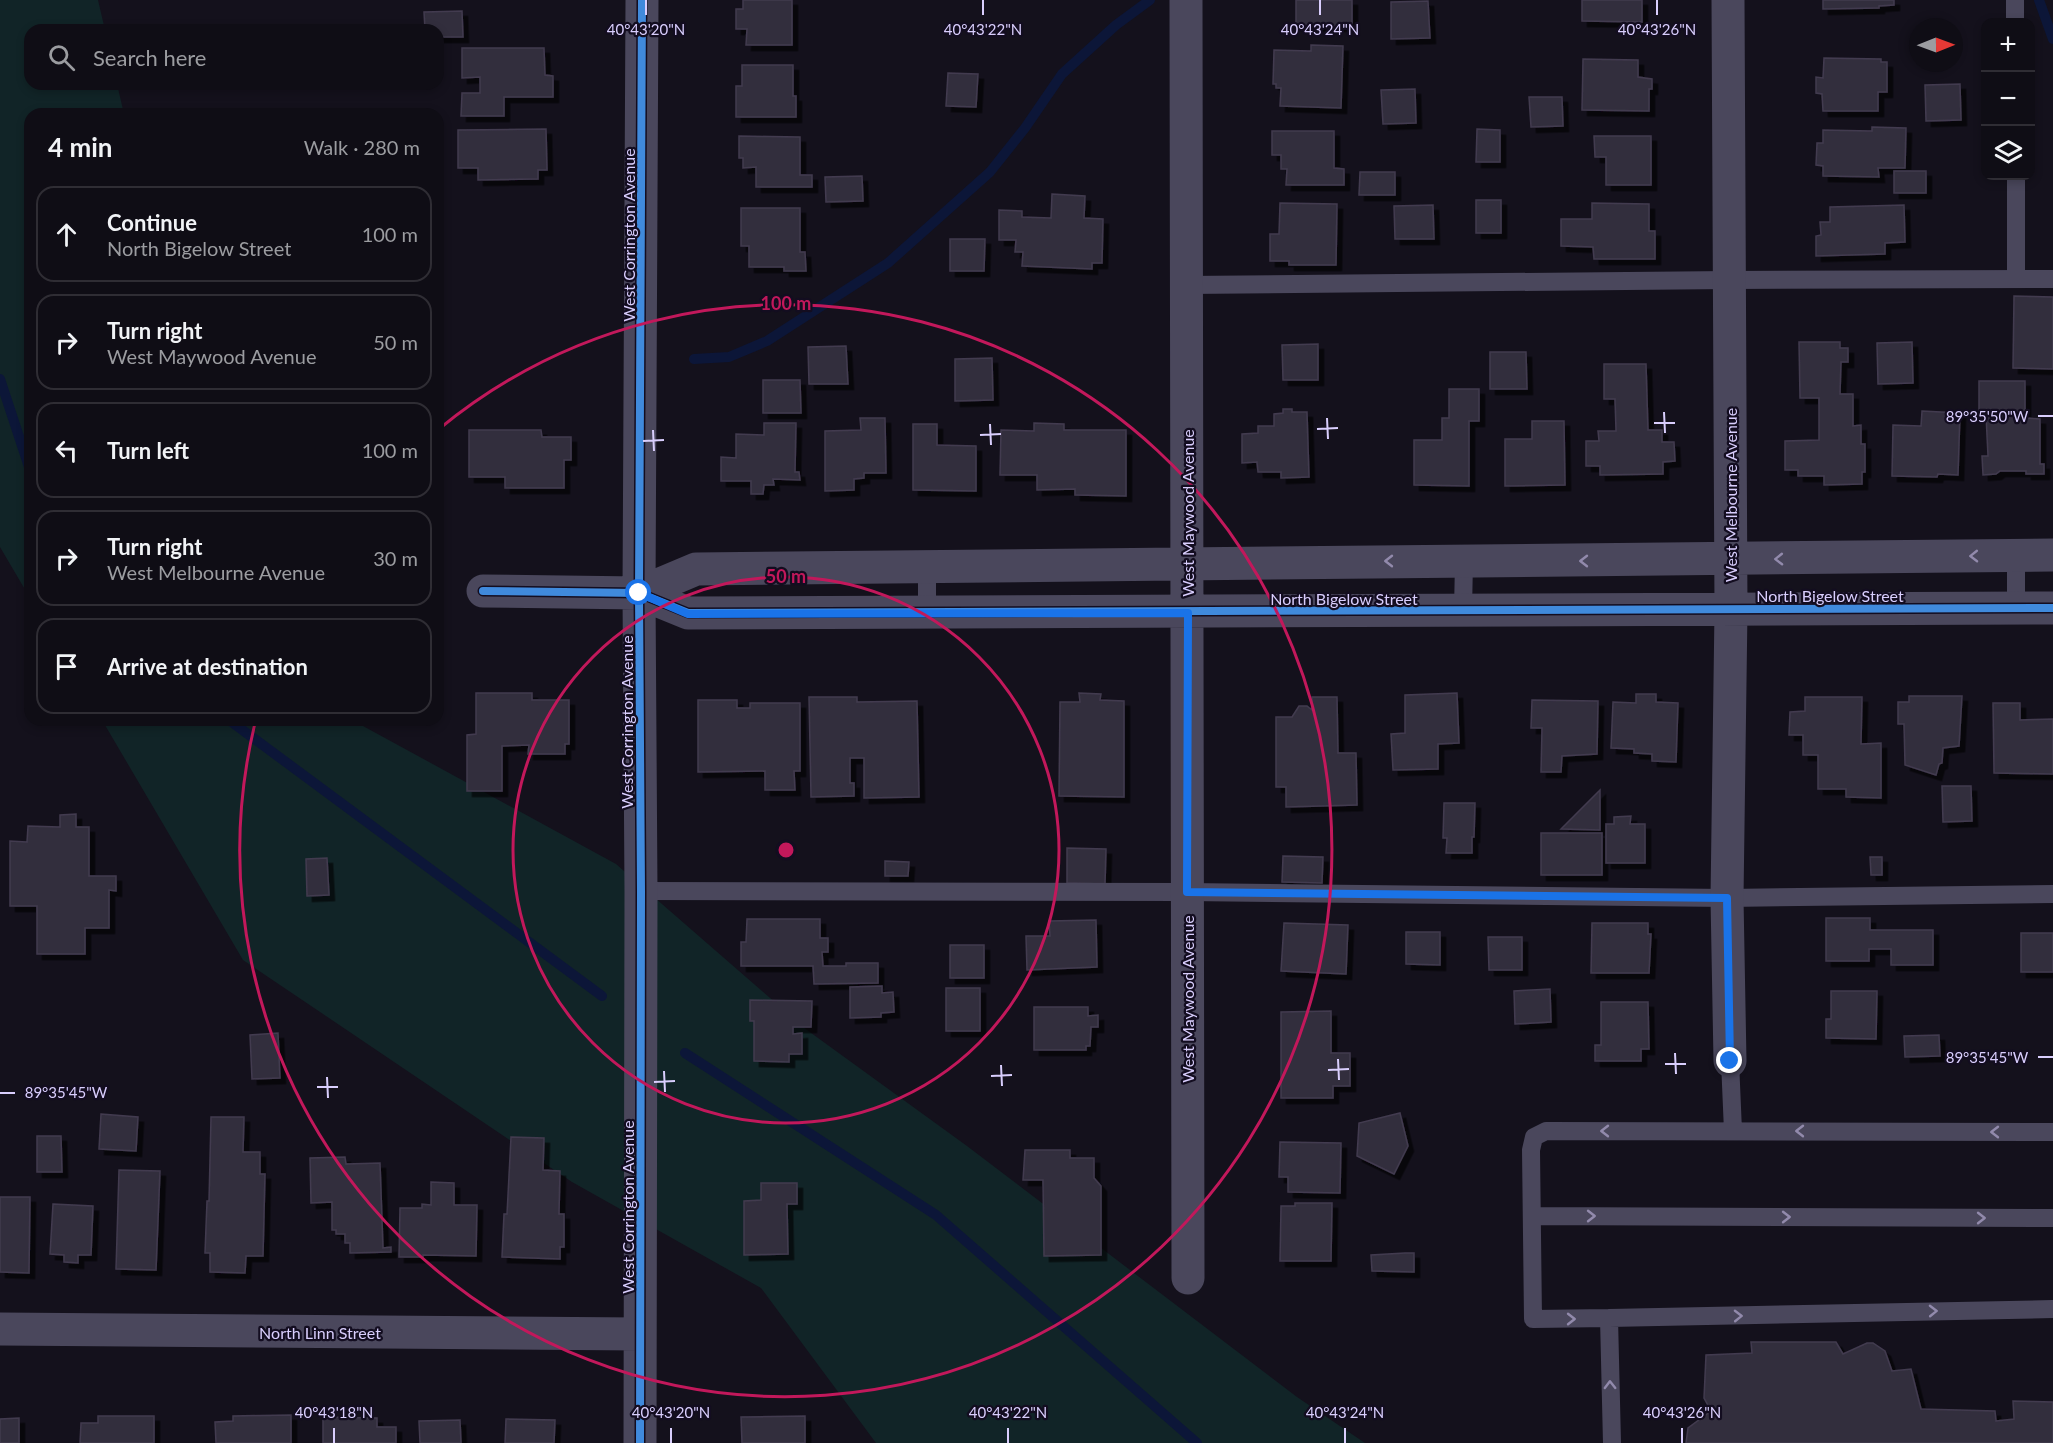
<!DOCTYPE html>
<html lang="en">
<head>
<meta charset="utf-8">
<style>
  :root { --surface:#0f0d15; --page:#1d1b22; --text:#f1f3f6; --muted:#9b9ca0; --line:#2f2d34 }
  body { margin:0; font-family:Lato,sans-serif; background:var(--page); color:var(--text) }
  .controls { position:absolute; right:18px; top:18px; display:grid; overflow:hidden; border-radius:12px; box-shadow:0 3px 9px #0003 }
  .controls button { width:54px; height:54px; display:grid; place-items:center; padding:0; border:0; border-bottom:2px solid var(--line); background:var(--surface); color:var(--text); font:30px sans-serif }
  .compass { position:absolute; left:1909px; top:18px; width:54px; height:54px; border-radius:50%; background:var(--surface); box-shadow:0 3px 9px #0003; rotate:89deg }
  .stop { position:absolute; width:18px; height:18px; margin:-14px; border:4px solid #1a73e8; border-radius:50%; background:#fff }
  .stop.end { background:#1a73e8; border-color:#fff; box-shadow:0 2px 6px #0008 }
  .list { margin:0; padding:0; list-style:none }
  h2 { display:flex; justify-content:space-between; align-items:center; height:78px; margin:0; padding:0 24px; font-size:26px }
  h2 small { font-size:20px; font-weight:400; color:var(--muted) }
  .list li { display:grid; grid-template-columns:39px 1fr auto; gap:18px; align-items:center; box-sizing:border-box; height:96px; margin:0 12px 12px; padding:0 12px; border:2px solid var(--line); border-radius:18px }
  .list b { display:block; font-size:22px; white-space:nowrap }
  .list p { margin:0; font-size:20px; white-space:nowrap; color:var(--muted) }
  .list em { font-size:20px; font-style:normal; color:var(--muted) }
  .icon { flex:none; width:33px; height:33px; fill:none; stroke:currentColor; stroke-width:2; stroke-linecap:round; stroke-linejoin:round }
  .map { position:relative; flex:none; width:2053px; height:1443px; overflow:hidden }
  .search { position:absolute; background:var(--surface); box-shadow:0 3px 9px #0003; left:24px; top:24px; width:420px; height:66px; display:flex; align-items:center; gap:15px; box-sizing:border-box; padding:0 21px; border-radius:18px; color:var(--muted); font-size:22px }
  .panel { position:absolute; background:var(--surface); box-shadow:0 3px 9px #0003; left:24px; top:108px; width:420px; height:618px; border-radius:18px }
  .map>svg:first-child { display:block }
  .green { fill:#112427 }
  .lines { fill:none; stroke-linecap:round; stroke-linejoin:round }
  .stream { stroke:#0c1638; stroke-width:10 }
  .building { fill:#332f3e; stroke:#423b4f; stroke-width:1.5; filter:url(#shadow) }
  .service { stroke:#4a475c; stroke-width:18 }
  .minor { stroke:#4a475c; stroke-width:33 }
  .cycleway-casing { stroke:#130d20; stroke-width:11 }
  .cycleway { stroke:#408adc; stroke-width:8 }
  .oneway { stroke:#928aac }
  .route { stroke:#1a73e8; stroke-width:8 }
  .ticks { fill:none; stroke:#d9cefd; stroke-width:2 }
  .ring { fill:none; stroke:#c2185b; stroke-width:3 }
  .labels { text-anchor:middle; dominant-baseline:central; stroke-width:4.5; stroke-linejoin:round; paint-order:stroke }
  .street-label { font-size:16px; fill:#d9cefd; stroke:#130d20 }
  .ticks-label { font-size:15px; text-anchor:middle; fill:#d9cefd; stroke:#130d20; stroke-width:4.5; stroke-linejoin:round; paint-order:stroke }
  .centre { fill:#c2185b; stroke:#130d20; stroke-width:3 }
  .ring-label { font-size:18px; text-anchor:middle; font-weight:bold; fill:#c2185b; stroke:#130d20; stroke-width:4.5; stroke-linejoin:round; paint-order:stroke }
</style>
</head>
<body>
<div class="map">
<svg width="2053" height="1443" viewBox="0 0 2053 1443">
  <defs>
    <filter id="shadow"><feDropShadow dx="5.5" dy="5.5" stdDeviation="0" flood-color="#0009"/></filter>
  </defs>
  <rect width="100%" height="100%" fill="#14111c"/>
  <!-- green -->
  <path class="green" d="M0,0H98L105,30H30V84H117L124,114H30V598L0,547Z
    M102,720H352L616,864L807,1030L967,1146L1297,1397L1365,1443H876L761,1288L572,1182L243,960Z"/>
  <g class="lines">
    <!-- stream -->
    <path class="stream" d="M2039,0L2053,39
      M694,359L729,357L767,341L888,263L990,172L1025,128L1062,74L1116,25L1150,0
      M0,379L30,470
      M229,720L602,996
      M685,1053L936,1215L1197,1443"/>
  </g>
  <!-- building -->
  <path class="building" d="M743,0H792V45H746L747,29H736V9H743Z
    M1296,0H1352V26L1296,25Z
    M1582,0H1642V22L1582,21Z
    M1823,0H1894V5L1879,6V8L1823,9Z
    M1428,1L1430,38L1391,39V2Z
    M462,11L463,37H438V30H425L424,12Z
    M1311,45L1343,46L1341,108L1280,106L1281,88H1276V84H1273L1274,50L1311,51Z
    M462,48H544L545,75L553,76V97H504V116H461L462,93H480V77L462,78Z
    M1824,58L1881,59V62H1887V92H1878V111H1823L1822,94L1816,93V77L1823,78Z
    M1583,59L1638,60V77L1652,79V89H1649V111L1582,110Z
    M742,65H793V96H796V117H736V86H742Z
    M948,73L978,74L976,107L946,106Z
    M1960,84L1961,120L1926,121L1925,85Z
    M1415,89L1416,123L1383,124L1381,90Z
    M1529,97H1562L1563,126L1531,127Z
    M1872,127L1906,128L1905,168H1878L1879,177L1823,176V166L1816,165L1817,143H1823V130L1872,131Z
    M546,129L547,170H538V179L478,180V168H458V130Z
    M1477,129L1500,130V162H1476Z
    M1272,131H1334V168L1344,169V185H1286L1287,169H1281V155H1272Z
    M739,136L800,137V175H812V187H756V167L743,168V158H739Z
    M1594,136H1651V185H1606V157H1595Z
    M1894,171H1926V193H1894Z
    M1360,172H1395V195H1359Z
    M862,176L863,201L826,202L825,177Z
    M1052,194L1085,196L1084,218L1103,219L1102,263H1092V269L1022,266L1023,252H1015L1016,240H999V210L1022,211V217L1051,218Z
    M1476,200H1501V233H1476Z
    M1280,203L1337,204L1336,265H1289V261H1270V234H1279Z
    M1592,203L1649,204V231H1655V259H1594L1593,247L1561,246V219H1592Z
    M1433,205L1434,239H1395L1394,206Z
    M1904,205L1905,242L1885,243V254L1816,256V236L1821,235L1820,222H1830V207Z
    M741,208H800V252H805L806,271H784V267H749V246H741Z
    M950,239H985L984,271H950Z
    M2014,296L2053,297V369L2013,368Z
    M1799,342H1840V348H1848V362H1841L1840,394H1853V426L1861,425V444H1865V472H1862V484L1824,485V476H1798V470H1785V441L1819,440V398H1800Z
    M1912,342L1913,383L1878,384L1877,343Z
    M1318,344V380H1283L1282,345Z
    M846,346L848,384H809L808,347Z
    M1490,352H1526L1527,389H1490Z
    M992,358L993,400L955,401V359Z
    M1604,364H1646L1648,430H1662V442H1674L1675,461L1663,462V474L1600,475V466H1586V441H1599L1598,431H1616L1615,399H1604Z
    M763,380H800L801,413H763Z
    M1979,381H2025V418L2040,419V464H2044V474H2026V471H2000L1996,474L1983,475L1982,456H1988L1986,415H1979Z
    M1449,389H1479V421H1469V486L1414,485V440H1442V418H1449Z
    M1283,409H1292V412H1307L1309,477L1281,478V472H1258L1257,462L1242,463V434L1258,433V426H1274V414L1283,413Z
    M1922,411L1960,413L1958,475L1938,474L1937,477L1892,476L1893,425L1921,426Z
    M860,418H885L886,473H864V478L854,479V490L825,491V431L861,430Z
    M1532,421H1564L1565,485L1505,486V439H1532Z
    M764,423H796L795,472H799L800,480L773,479L774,485H764L763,494H751V481H721V457L736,458V434L764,435Z
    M1034,423L1064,424V430H1126V496L1075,495V489L1037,490V475H1000L1001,430L1034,431Z
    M913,424H937V445L976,446V491L913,490Z
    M469,430H541L542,437H571V460H564V488H505V477H469Z
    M476,693H532V700H569V744H565V754H528L529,745L502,746V791H467V735L476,734Z
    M1079,693L1101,694L1100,700L1124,701V797L1059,796L1060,702H1080Z
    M1457,693L1459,743L1438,744V769L1393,770L1391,734L1405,733V695Z
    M1636,694H1656V702L1678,703L1676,762L1652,761V754L1634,753V749L1611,748L1613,702L1636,703Z
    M1909,696H1962L1959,746L1943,748L1942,763L1939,764L1936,775L1905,765L1904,724H1898V702H1909Z
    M809,697H857V702L917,701L919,797L864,798V758H850V783H854V796L811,797Z
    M1312,697H1337L1338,753H1356L1357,805L1286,807V787H1276V717H1292L1299,706H1307L1312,710Z
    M1805,697H1862L1861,744L1881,743V798L1846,797V789H1818V755H1803V735H1789L1790,712L1805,711Z
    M698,700H737V708H750V703H800V771H794L795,790H765V771L698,772Z
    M1532,700L1598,701L1597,754L1562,756L1561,772H1541L1542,728H1531Z
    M1993,703H2020V720L2053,719V774L1994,773Z
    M1942,786H1971L1972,821L1943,822Z
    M1600,790V830L1561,829Z
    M1444,803H1475L1474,837H1472V853H1446L1447,838H1443Z
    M76,814V827H89V876H116V891L109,890V928H85V954H37V906H10V841L27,842L28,826L60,827V815Z
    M1631,816L1630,824H1645V863H1606V824H1614V817Z
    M1541,833H1602V875H1541Z
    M1067,848L1106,849L1105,884L1067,883Z
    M1283,856L1323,857L1322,883L1282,882Z
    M1870,857H1882V875H1871Z
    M327,858L329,895L307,896L306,859Z
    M885,861L909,862L908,876H885Z
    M1826,918H1870V930H1933V965H1891V949H1869V961H1826Z
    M747,919H820V938H828V952H822L823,966H846V963H878V983L814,984L813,966H741V942H746Z
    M1096,920L1097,967L1027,970L1026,936H1050L1049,921Z
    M1284,923L1348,925L1346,974L1281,971Z
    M1592,923H1648V934H1651L1649,973H1591Z
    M1406,932H1440V965L1406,964Z
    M2021,933H2053V972H2021Z
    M1488,937H1522V970H1489Z
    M950,945H984V978H950Z
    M882,986V993L893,992L894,1012L881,1013V1017L850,1018V987Z
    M946,988H980V1031H946Z
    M1550,989L1551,1022L1515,1024L1514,991Z
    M1831,991H1877L1876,1039L1826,1038V1019H1831Z
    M750,1000L812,1001L811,1027H793V1034L802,1033V1054H789V1062L754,1061V1021H750Z
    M1601,1002H1648L1649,1049H1641V1061H1595V1045H1601Z
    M1034,1007H1088V1016L1098,1015V1027H1091L1090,1046H1086V1050H1034Z
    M1331,1011V1053H1350V1086H1333V1098H1281V1012Z
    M278,1033L280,1078L252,1079L250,1035Z
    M1939,1035L1940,1056L1905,1057L1904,1036Z
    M1400,1113L1408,1146L1394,1174L1357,1156L1359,1123Z
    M101,1114L138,1117L136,1151L99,1149Z
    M211,1117H244L243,1152H260V1174H265L263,1256H246L245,1273L210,1272V1253H205L207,1201H209Z
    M37,1136H61L62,1172H37Z
    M511,1137L544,1138L543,1170L560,1171L559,1214H564V1247H560V1259L502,1257L504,1214H507Z
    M1280,1142L1341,1143L1340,1193L1288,1192V1177H1279Z
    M1025,1150H1070V1158H1094V1178L1101,1186V1255L1044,1256L1043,1180H1023Z
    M345,1157L346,1164L380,1163L383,1248L391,1247V1252L350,1253V1243H345V1234H336V1230H332V1202L311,1203L310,1158Z
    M119,1170L160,1171L156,1270L116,1269Z
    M431,1182L454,1183V1205H477L476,1256L423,1255V1257H399L400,1208H422V1204L431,1205Z
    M761,1183H797V1204H787L788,1254L744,1255V1201L761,1200Z
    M0,1197H30L29,1273L0,1272Z
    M1295,1203H1332L1331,1261H1280L1281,1206H1295Z
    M53,1204L93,1206L91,1255H78V1263L64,1262V1255L50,1254Z
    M1405,1253H1414V1272L1372,1271L1371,1255Z
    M1751,1342H1836L1843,1354L1867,1343H1873L1885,1351L1892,1371L1911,1369L1921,1409L1995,1411L1996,1421L2014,1419L2013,1401L2053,1402V1443H1686L1688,1428L1711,1411L1704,1398L1706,1355L1752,1353Z
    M291,1415V1443H216L215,1422L233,1421V1416Z
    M98,1416H154V1443H80L81,1423H98Z
    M805,1416V1443H742L741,1417Z
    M323,1417L377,1418V1427H396V1443H323Z
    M19,1418V1443H0V1419Z
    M506,1419L555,1420L554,1443H505Z
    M460,1420L461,1443H420L419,1421Z"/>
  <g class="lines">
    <!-- service -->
    <path class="service" d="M2015,0V22
      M2016,176V278
      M1186,285L1729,280L2053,279
      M2016,555V608
      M927,565V613
      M1463,611L1464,561
      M641,891L1187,892L1727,898L2053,894
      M1730,1061L1733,1131
      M1532,1216L2053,1218
      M1609,1318L1533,1319L1531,1150L1534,1137L1546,1131L2053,1132
      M1612,1443L1609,1318L2053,1309"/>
    <!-- minor -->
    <path class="minor" d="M1186,0L1188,1278
      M1728,0L1731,610L1727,898L1730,1061
      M483,591L639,593L688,613L2053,608
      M639,593L696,569C1148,562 1601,562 2053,555
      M0,1329L640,1334
      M640,1443L641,891L639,593L642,0"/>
    <defs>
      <path id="cycleway" d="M483,591L639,593L688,613L2053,608
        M640,1443L641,891L639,593L642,0"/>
    </defs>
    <!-- cycleway casing -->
    <use href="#cycleway" class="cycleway-casing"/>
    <!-- cycleway -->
    <use href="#cycleway" class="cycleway"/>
  </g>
  <!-- one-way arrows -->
  <defs><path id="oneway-chevron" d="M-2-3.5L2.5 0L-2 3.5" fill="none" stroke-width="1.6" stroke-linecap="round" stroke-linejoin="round" transform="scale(1.5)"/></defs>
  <g class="oneway">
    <use href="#oneway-chevron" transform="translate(1974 556) rotate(179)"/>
    <use href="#oneway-chevron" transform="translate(1779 559) rotate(179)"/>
    <use href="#oneway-chevron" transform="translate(1389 561) rotate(180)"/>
    <use href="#oneway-chevron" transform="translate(1584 561) rotate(180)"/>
    <use href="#oneway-chevron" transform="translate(1605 1131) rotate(-180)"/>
    <use href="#oneway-chevron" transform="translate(1800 1131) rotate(-180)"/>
    <use href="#oneway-chevron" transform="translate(1995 1132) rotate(-180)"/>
    <use href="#oneway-chevron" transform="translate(1591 1216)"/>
    <use href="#oneway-chevron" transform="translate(1786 1217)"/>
    <use href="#oneway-chevron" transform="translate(1981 1218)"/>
    <use href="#oneway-chevron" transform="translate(1933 1311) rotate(-1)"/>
    <use href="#oneway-chevron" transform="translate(1738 1316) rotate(-1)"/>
    <use href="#oneway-chevron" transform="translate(1571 1319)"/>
    <use href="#oneway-chevron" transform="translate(1610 1385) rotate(-91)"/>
  </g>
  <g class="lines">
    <!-- route -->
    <path class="route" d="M639,593L688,614L1188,613L1187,892L1727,898L1730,1061"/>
  </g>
  <!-- ticks -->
  <path class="ticks" d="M646,0V15M983,0V15M1320,0V15M1657,0V15M1664,412L1665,433M2038,416H2053M1327,418L1328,439M1654,423H1675M990,424L991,445M1317,429L1338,428M653,430L654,451M980,435L1001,434M643,441L664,440M1675,1053L1676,1074M2038,1057H2053M1338,1059L1339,1080M1665,1064H1686M1001,1065L1002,1086M1328,1070L1349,1069M664,1071L665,1092M991,1076L1012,1075M327,1077L328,1098M654,1082L675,1081M317,1087H338M0,1093H15M334,1428V1443M671,1428V1443M1008,1428V1443M1345,1428V1443M1682,1428V1443"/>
  <!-- distance rings -->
  <g class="ring">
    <circle cx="786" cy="850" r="273"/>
    <path d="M439 429A546 546 0 1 1 255 723"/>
  </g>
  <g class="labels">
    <!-- street labels -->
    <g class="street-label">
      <text transform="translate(628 235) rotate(-90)">West Corrington Avenue</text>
      <text transform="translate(1730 495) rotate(-90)">West Melbourne Avenue</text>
      <text transform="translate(1187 513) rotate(-90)">West Maywood Avenue</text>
      <text x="1830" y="595">North Bigelow Street</text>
      <text x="1344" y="598">North Bigelow Street</text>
      <text transform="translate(626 722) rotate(-90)">West Corrington Avenue</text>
      <text transform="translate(1187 999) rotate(-90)">West Maywood Avenue</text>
      <text transform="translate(627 1207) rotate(-90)">West Corrington Avenue</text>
      <text x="320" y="1332">North Linn Street</text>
    </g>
  </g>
  <g class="ticks-label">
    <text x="646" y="35">40°43'20"N</text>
    <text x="983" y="35">40°43'22"N</text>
    <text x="1320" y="35">40°43'24"N</text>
    <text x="1657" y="35">40°43'26"N</text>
    <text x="1987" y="422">89°35'50"W</text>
    <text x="1987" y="1063">89°35'45"W</text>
    <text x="66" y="1098">89°35'45"W</text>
    <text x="334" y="1418">40°43'18"N</text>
    <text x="671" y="1418">40°43'20"N</text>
    <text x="1008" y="1418">40°43'22"N</text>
    <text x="1345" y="1418">40°43'24"N</text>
    <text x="1682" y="1418">40°43'26"N</text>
  </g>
  <circle cx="786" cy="850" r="9" class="centre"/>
  <g class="ring-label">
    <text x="786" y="310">100 m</text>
    <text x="786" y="583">50 m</text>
  </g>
</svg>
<div class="controls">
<button>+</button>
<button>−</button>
<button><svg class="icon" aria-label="layers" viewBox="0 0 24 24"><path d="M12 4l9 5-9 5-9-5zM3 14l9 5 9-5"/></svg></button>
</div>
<svg class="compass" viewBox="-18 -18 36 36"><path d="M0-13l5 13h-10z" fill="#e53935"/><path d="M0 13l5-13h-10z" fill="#9b9ca0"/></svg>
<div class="stop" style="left:639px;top:593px"></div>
<div class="stop end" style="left:1730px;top:1061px"></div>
<div class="search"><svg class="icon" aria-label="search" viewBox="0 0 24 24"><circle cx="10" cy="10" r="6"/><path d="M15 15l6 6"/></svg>Search here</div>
<section class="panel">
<h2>4 min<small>Walk · 280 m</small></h2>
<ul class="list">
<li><svg class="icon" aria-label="ahead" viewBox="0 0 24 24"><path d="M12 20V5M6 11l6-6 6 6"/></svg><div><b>Continue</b><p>North Bigelow Street</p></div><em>100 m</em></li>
<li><svg class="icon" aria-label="right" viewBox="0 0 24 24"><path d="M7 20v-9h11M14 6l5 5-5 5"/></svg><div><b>Turn right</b><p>West Maywood Avenue</p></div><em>50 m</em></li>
<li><svg class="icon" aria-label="left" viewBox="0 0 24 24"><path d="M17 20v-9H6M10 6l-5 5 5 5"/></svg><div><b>Turn left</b></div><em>100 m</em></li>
<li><svg class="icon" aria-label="right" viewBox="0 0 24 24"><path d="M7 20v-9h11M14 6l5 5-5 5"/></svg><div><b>Turn right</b><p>West Melbourne Avenue</p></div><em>30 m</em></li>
<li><svg class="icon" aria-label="arrive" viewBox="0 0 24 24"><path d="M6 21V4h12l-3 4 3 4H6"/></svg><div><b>Arrive at destination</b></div></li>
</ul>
</section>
</div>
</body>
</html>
